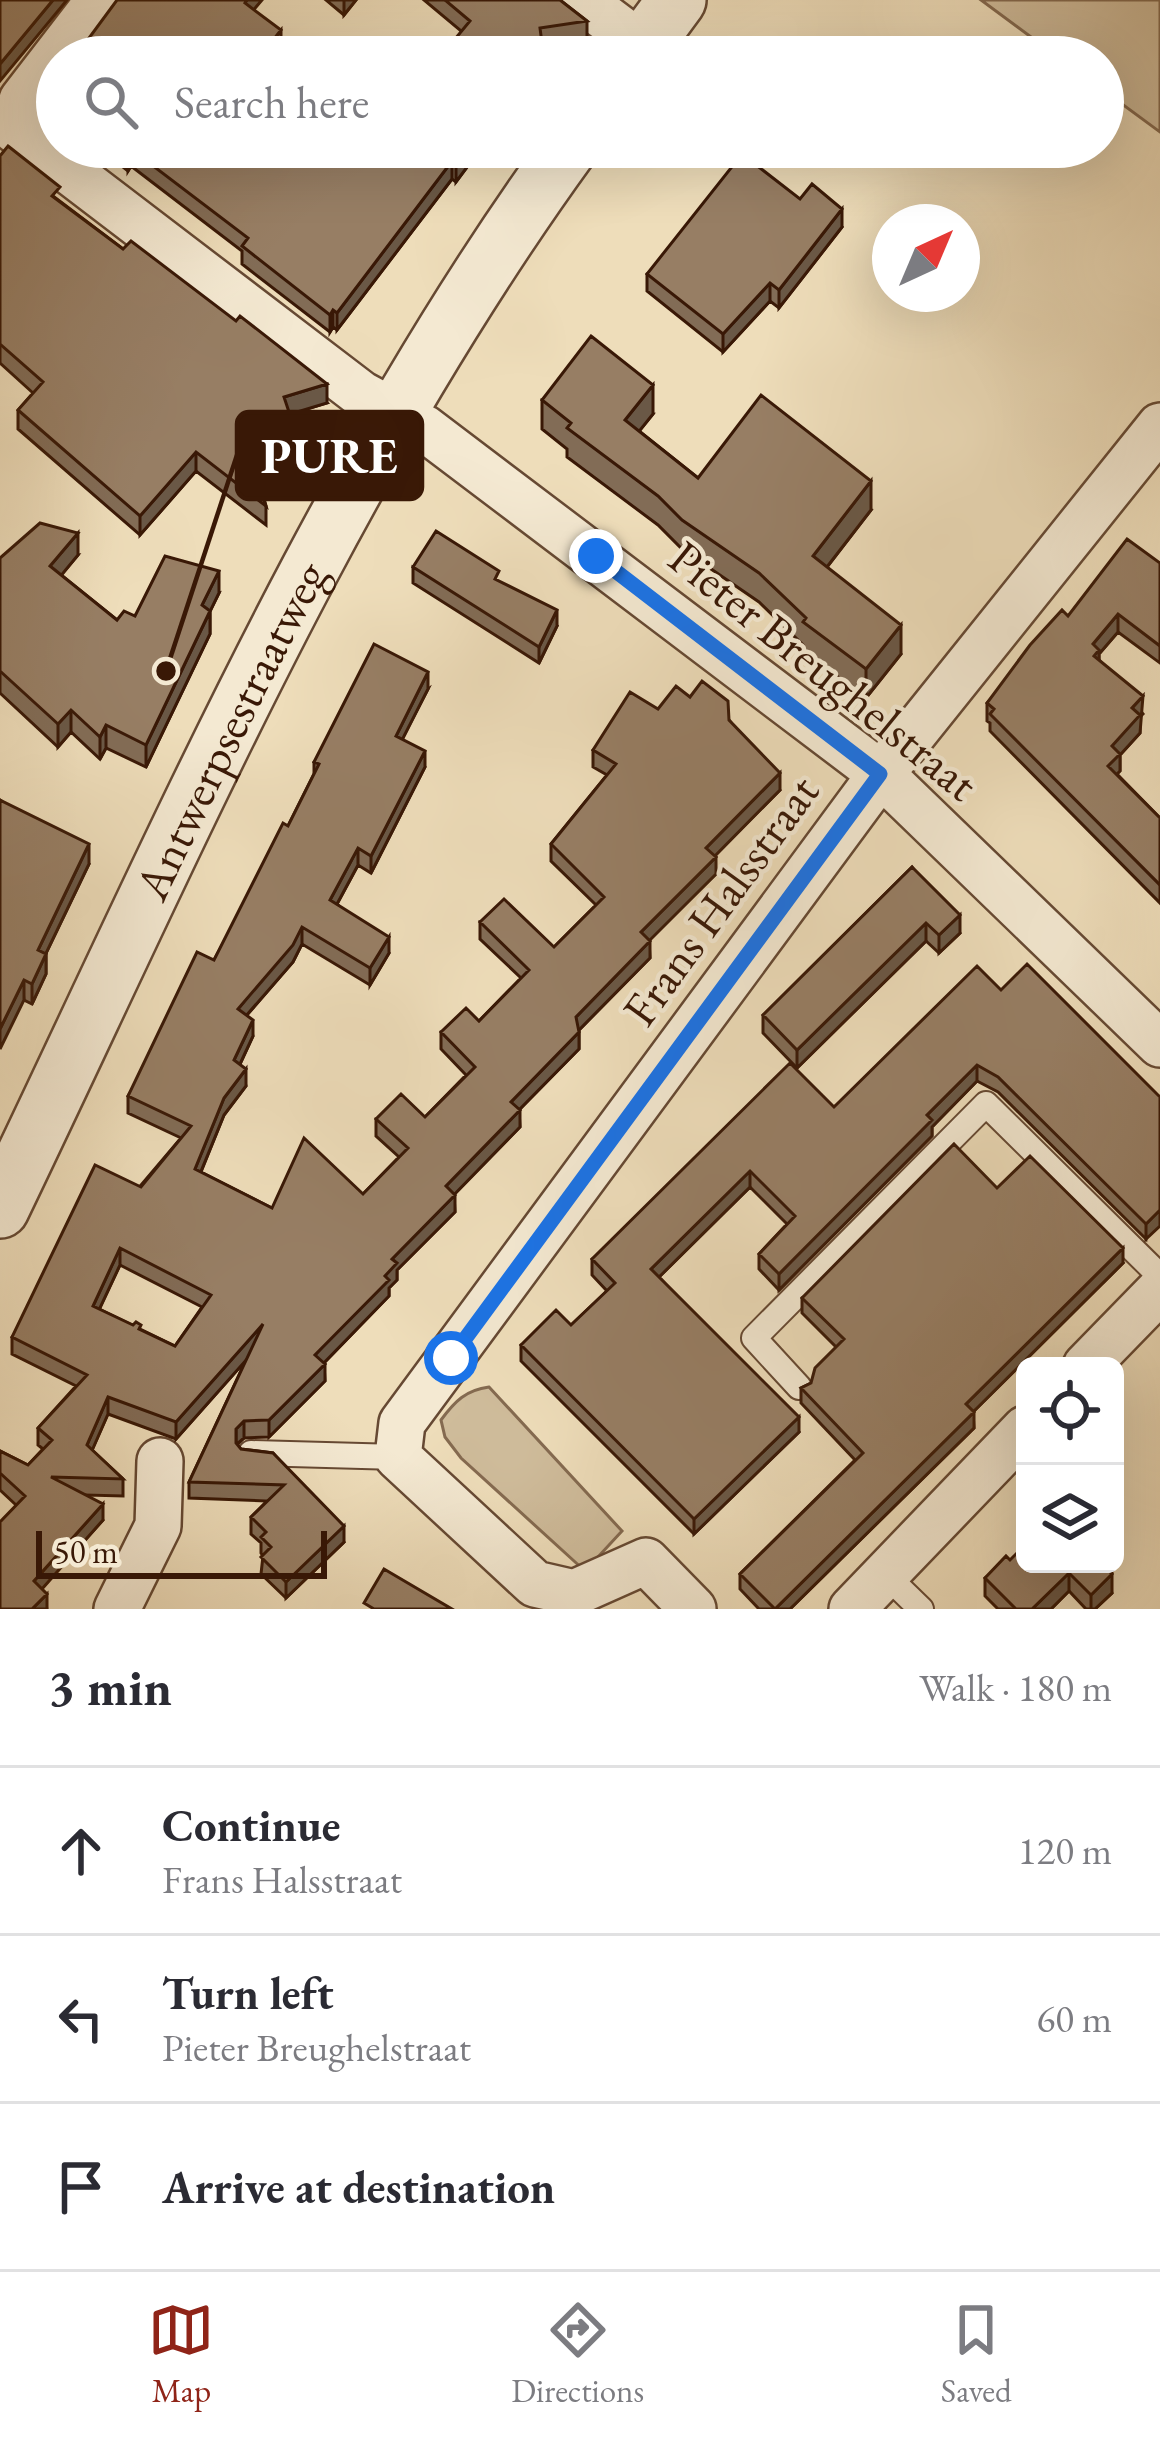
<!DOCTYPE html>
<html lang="en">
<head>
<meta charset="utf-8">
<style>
  :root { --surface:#fff; --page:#f7f7f7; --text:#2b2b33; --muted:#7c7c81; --line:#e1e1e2; --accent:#8f2418 }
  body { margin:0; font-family:"EB Garamond",serif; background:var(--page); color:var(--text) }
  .controls { position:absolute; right:36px; bottom:36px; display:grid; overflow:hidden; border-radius:18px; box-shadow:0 12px 48px #0002 }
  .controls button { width:108px; height:108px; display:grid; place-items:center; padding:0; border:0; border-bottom:3px solid var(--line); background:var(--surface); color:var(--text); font:60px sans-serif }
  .compass { position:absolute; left:872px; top:204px; width:108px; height:108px; border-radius:50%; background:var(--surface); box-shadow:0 12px 48px #0002; rotate:44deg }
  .scale { position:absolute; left:36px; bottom:30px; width:291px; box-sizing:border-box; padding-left:12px; border:6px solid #391806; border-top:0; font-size:33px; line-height:42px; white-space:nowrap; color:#391806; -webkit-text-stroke:9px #f4e9d2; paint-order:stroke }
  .stop { position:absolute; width:36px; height:36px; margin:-27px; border:9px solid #1a73e8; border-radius:50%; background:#fff }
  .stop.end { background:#1a73e8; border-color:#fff; box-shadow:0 3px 12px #0008 }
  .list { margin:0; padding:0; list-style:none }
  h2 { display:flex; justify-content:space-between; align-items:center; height:156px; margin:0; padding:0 48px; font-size:51px }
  h2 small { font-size:39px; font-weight:400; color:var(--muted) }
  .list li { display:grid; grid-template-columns:78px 1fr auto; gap:36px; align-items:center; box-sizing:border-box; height:168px; padding:0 48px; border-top:3px solid var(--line) }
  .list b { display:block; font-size:45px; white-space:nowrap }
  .list p { margin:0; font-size:39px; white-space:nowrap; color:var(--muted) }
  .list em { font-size:39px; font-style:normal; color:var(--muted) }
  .icon { flex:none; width:66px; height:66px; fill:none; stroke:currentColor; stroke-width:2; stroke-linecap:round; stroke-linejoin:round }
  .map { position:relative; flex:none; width:1160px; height:1609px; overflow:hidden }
  .search { position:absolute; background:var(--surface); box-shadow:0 12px 48px #0002; left:36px; right:36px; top:36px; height:132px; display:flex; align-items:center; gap:30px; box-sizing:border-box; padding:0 42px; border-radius:66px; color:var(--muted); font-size:45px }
  .sheet { height:660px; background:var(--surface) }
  nav { display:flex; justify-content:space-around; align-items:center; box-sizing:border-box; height:168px; border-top:3px solid var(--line); background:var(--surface); font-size:33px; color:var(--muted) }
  nav a { display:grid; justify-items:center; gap:6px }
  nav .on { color:var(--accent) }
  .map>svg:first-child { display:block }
  .green { fill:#cfbc9b; stroke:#846a50; stroke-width:3 }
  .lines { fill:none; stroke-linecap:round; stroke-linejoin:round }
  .service-casing { stroke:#664933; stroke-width:28 }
  .minor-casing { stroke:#664933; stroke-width:50 }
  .tertiary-casing { stroke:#664933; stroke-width:62 }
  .service { stroke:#f4e9d2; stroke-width:24 }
  .minor { stroke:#f4e9d2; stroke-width:45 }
  .tertiary { stroke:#f4e9d2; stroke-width:57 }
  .wall { fill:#826c56; stroke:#391806; stroke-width:3; fill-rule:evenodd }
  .shaded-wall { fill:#6a5846; stroke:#391806; stroke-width:3 }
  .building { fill:#977e64; stroke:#391806; stroke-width:3; fill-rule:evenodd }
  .route { stroke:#1a73e8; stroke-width:15 }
  .labels { text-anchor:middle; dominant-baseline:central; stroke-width:9; stroke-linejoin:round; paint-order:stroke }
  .street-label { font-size:48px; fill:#391806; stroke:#f4e9d2 }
  .leader { fill:none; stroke:#391806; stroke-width:4.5 }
  .callout-dot { fill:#391806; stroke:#f4e9d2; stroke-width:4.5 }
  .callout { fill:#391806; stroke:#391806; stroke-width:4.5 }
  .callout-label { font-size:51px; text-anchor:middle; font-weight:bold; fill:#fff }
</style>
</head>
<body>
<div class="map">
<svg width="1160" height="1609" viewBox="0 0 1160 1609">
  <rect width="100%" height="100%" fill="#eeddba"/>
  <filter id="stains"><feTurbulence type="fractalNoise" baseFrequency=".00167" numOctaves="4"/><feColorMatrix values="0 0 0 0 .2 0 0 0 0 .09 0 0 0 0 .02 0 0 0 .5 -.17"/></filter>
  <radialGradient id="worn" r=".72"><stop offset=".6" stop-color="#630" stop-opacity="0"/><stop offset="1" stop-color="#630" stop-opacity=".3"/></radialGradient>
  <!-- green -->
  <path class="green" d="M981,0H1160V132L1103,90V57H1058Z
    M489,1387L622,1531L585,1571L461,1458L445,1437L441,1420C455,1401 466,1390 489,1387Z"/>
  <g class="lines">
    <defs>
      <path id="service" d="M799,1387L754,1338L986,1104L1160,1276
        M251,1453L398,1457
        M885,1574L921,1609"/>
      <path id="minor" d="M582,0L643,46
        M14,129L361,394L424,428L881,774L1160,1044
        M14,129L22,100L99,0
        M1086,1366L1160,1290
        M117,1609L158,1526L160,1461
        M693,1609L646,1561L574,1593L535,1584L398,1457L402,1423L881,774L1160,426
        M852,1609L1025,1429"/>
      <g id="tertiary">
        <path d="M635,57L677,0"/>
        <path id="s1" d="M0,1209C174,847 332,473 569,147"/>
      </g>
    </defs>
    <!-- service casing -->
    <use href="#service" class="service-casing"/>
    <!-- minor casing -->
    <use href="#minor" class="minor-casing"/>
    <!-- tertiary casing -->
    <use href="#tertiary" class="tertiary-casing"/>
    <!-- service -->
    <use href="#service" class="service"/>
    <!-- minor -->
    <use href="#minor" class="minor"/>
    <!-- tertiary -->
    <use href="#tertiary" class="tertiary"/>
  </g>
  <!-- wall -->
  <path class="wall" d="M326,0H356L344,15Z
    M424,0H560L587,21V38L542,45L543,57L461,31Z
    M57,81V115L49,109V92Z
    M98,147H482L456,182L452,179L337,330L333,327L330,332L242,264V251L131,166L128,171Z
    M0,156L327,403L290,414L291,437L274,467L256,472L266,506V525L196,471L140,535L18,429V410L33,393L0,363Z
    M800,199L842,227L779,308L770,301L723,352L647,291V274Z
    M542,400L653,414L639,431L698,478L871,510L827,567L901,654L866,698L803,651V645L759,602L682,549L658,525L567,457V449L542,429Z
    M78,555L61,575L117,620L219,593L210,611V634L146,767L106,748L100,759L71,732L58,747L0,693V558Z
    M1160,563V663L1118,632L1099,654V660L1143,714L1140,717V733L1120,755V771L1117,774L1160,818V903L990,731V723L987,721V703L1068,616Z
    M413,567L557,626L539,663L413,583Z
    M428,689L402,739L425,767L371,873L358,865L337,904L389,953L370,985L302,944L293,962L247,1015L253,1036L240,1064L246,1086L224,1115L201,1172L272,1208L363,1194L399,1157L376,1136V1119L425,1117L466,1075L441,1049V1032L479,1021L521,978L480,939V922L554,947L596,905L551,861V844L607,775L593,767V750L658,709L690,697L729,720L780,790L714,856L716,874L649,940L650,958L579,1030V1049L519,1110L520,1127L454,1194L455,1212L397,1270V1280L389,1288V1296L324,1363L325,1381L269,1437L244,1438L237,1445L241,1449L273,1453L344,1542L286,1598L261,1574L263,1556L261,1553V1543L251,1534V1517L267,1501L189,1498V1482L246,1360L176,1439L108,1414L92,1450L123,1479V1496L87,1495L103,1520L41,1589L47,1609L16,1505L0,1490V1451L28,1465L43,1449L38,1445V1428L76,1386L12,1354V1337L181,1138L128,1113V1096L214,960L288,826L314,774V762ZM120,1265L202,1307L175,1346L99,1309Z
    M0,800L89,864L46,953V974L32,1004L24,1000Z
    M912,867L960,933L939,953L926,941L797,1068L763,1033V1015Z
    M1001,990L1160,1097L1146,1239L998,1092L977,1081L932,1127V1136L779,1290L759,1269V1254L787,1224L750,1187L659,1277L799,1432L694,1534L521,1361V1345L571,1325L607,1291L592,1275V1259L834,1107Z
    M997,1188L1123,1263L973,1412L974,1428L790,1609H759L740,1589V1574L855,1460L801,1403V1388L811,1383L836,1347L802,1313V1298Z
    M1010,1560L1102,1564L1112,1593L1095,1609H1086L1069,1591L1051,1609H998L985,1596V1578Z"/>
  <!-- shaded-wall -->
  <path class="shaded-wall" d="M53,0H67L0,81V64Z
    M247,0H262L245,20V3Z
    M344,0H356L344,15Z
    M281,30V47L273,57H260Z
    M469,147H482L456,182V165Z
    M131,149V166L128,171V153Z
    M452,161V179L337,330V313Z
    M842,209V227L779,308V290Z
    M770,283V301L723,352V334Z
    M333,310V327L330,332V315Z
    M327,384V403L284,416V397Z
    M653,385V414L625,449V420Z
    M291,418V437L274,467L250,473V454Z
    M196,452V471L140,535V516Z
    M871,481V510L813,585V556Z
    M78,533V555L50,589V566Z
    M219,571V593L202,628V605Z
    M557,610V626L539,663V647Z
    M210,611V634L146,767V745Z
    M1118,614V632L1099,654V667L1094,673L1093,644Z
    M901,625V654L866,698V669Z
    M428,672V689L396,752V736Z
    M1143,696L1140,733L1120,755V771L1108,783V766L1112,746L1132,708Z
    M71,710V732L58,747V724Z
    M106,725V748L100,759V737Z
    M425,751V767L371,873V856Z
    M780,773V790L706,865V848Z
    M89,844V864L38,970V950Z
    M358,848V865L330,917V900Z
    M716,857V874L641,949V932Z
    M960,915V933L939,953V935Z
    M926,923V941L797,1068V1050Z
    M302,927V944L293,962L238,1025V1009Z
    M389,937V953L370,985V968Z
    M650,941V958L576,1033V1017Z
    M46,954V974L32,1004V984Z
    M24,980V1000L0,1049V1029Z
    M253,1020V1036L234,1077V1060Z
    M579,1032V1049L511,1118V1102Z
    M977,1065V1081L932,1127V1136L779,1290V1274L927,1115Z
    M246,1069V1086L224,1115L195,1186V1169L224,1098Z
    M520,1110V1127L446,1203V1186Z
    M750,1171V1187L651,1285V1269Z
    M455,1195V1212L397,1270V1280L389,1288V1296L315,1372V1355L385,1276L392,1259Z
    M1160,1210V1226L1146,1239V1224Z
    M120,1248V1265L93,1323V1306Z
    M1123,1248V1263L966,1419V1404Z
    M263,1324V1341L176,1439V1422Z
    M325,1364V1381L269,1437V1420Z
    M108,1397V1414L87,1462V1445Z
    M974,1412V1428L790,1609H775Z
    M799,1417V1432L694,1534V1519Z
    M244,1421V1438L236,1445V1429Z
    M103,1504V1520L34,1598V1581Z
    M344,1526V1542L286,1598V1582Z
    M1069,1573V1591L1051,1609H1032Z
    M1112,1574V1593L1095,1609H1091V1595Z
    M47,1594V1609H32Z"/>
  <!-- building -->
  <path class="building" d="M0,0H53L0,64Z
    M117,0H247L245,3L281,30L260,57H75Z
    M445,0H560L587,21L540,28L543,51L538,57H440L470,21Z
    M57,81V98L49,92Z
    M8,146L60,187L52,196L123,249L131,241L236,321L240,316L327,384L284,397L291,418L274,448L250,454L266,506L196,452L140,516L18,410L43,382L0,344V156Z
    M120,147H469L456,165L452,161L337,313L333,310L330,315L242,246L248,238L131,149L128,153Z
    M742,154L800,199L812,184L842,209L779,290L770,283L723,334L647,274Z
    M591,336L653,385L625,420L698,478L761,395L871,481L813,556L901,625L866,669L803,622L806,618L759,573L682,520L658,496L567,428L571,423L542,400Z
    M40,523L78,533L50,566L117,620L124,611L135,616L165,556L219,571L202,605L210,611L146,745L106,725L100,737L71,710L58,724L0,671V558Z
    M436,531L499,571L495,579L557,610L539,647L413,567Z
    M1127,539L1160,563V646L1118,614L1093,644L1099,650L1094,656L1143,696L1132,708L1140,715L1112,746L1120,754L1108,766L1160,818V885L990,714L994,709L987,703L1030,645L1062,610L1068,616Z
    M374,644L428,672L396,736L425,751L371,856L358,848L330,900L389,937L370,968L302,927L293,945L238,1009L253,1020L234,1060L246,1069L224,1098L195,1169L272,1208L304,1138L363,1194L408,1148L376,1119L401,1094L425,1117L475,1067L441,1032L466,1008L479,1021L529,970L480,922L504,899L554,947L604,897L551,844L616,764L593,750L630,692L658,709L676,686L690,697L702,681L728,701L729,720L780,773L706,848L716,857L641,932L650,941L576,1017L579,1032L511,1102L520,1110L446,1186L455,1195L392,1259L397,1263L385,1276L389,1280L315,1355L325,1364L269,1420L244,1421L236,1429V1443L241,1449L273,1453L344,1526L286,1582L261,1557L271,1547L261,1537L266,1532L251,1517L284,1485L189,1482L263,1324L176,1422L108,1397L87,1445L123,1479L51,1477L103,1504L34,1581L47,1594L32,1609H0V1522L25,1496L0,1473V1451L28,1465L52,1440L38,1428L87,1375L12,1337L95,1165L141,1187L191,1126L128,1096L197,952L214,960L283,823L288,826L319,764L314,762ZM120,1248L211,1295L175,1346L139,1329L141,1325L136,1322L133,1325L93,1306Z
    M0,800L89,844L38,950L46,954L32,984L24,980L0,1029Z
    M912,867L960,915L939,935L926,923L797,1050L763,1015Z
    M1027,964L1160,1097V1210L1146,1224L998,1077L977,1065L927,1115L932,1120L779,1274L759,1254L795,1216L750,1171L651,1269L799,1417L694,1519L521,1345L556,1310L571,1325L615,1283L592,1259L790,1063L834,1107L977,966L1001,990Z
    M954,1144L997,1188L1030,1156L1123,1248L966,1404L974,1412L775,1609L740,1574L863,1453L801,1388L811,1383L815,1368L844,1339L802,1298Z
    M1025,1545V1564H1102L1112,1574L1091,1595L1069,1573L1032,1609H1016L985,1578L1006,1556L1010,1560Z
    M384,1569L452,1609H374L364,1603Z"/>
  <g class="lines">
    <!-- route -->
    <path class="route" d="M451,1358L880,774L596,556"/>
  </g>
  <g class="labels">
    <!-- street labels -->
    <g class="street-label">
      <text transform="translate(824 670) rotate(39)">Pieter Breughelstraat</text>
      <text stroke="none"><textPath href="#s1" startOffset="531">Antwerpsestraatweg</textPath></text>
      <text transform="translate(720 900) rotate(-54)">Frans Halsstraat</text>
    </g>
  </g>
  <!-- callouts -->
  <path class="leader" d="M166 671L237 455"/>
  <circle class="callout-dot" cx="166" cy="671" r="12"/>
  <rect class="callout" x="237" y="412" width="185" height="87" rx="12"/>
  <g class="callout-label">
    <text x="329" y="473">PURE</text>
  </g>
  <rect width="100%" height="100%" filter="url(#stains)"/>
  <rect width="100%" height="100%" fill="url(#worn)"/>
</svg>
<div class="controls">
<button><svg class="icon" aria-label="locate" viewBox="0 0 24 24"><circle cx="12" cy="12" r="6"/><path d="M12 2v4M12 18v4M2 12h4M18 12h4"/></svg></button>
<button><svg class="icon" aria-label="layers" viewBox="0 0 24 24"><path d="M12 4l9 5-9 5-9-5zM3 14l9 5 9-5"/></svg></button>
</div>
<svg class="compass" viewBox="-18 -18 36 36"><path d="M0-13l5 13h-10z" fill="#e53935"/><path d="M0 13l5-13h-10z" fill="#7c7c81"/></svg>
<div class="scale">50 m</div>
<div class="stop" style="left:451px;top:1358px"></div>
<div class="stop end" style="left:596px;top:556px"></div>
<div class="search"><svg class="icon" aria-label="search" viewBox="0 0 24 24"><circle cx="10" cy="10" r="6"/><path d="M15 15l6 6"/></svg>Search here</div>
</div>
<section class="sheet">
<h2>3 min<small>Walk · 180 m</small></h2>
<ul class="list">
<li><svg class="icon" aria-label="ahead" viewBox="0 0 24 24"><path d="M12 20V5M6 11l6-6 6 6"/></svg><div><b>Continue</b><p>Frans Halsstraat</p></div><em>120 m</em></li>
<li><svg class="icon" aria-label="left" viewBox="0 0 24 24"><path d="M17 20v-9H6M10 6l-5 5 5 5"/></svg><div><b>Turn left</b><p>Pieter Breughelstraat</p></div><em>60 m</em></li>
<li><svg class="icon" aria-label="arrive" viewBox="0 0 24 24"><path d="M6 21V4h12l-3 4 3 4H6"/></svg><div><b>Arrive at destination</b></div></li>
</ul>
</section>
<nav>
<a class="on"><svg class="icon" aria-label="map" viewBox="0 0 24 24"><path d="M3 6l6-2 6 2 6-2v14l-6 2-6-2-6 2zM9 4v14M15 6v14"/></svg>Map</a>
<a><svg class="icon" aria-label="directions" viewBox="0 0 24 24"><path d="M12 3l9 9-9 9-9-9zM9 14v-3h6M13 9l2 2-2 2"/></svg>Directions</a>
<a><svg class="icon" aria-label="saved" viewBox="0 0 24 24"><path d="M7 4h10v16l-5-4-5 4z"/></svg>Saved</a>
</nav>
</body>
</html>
